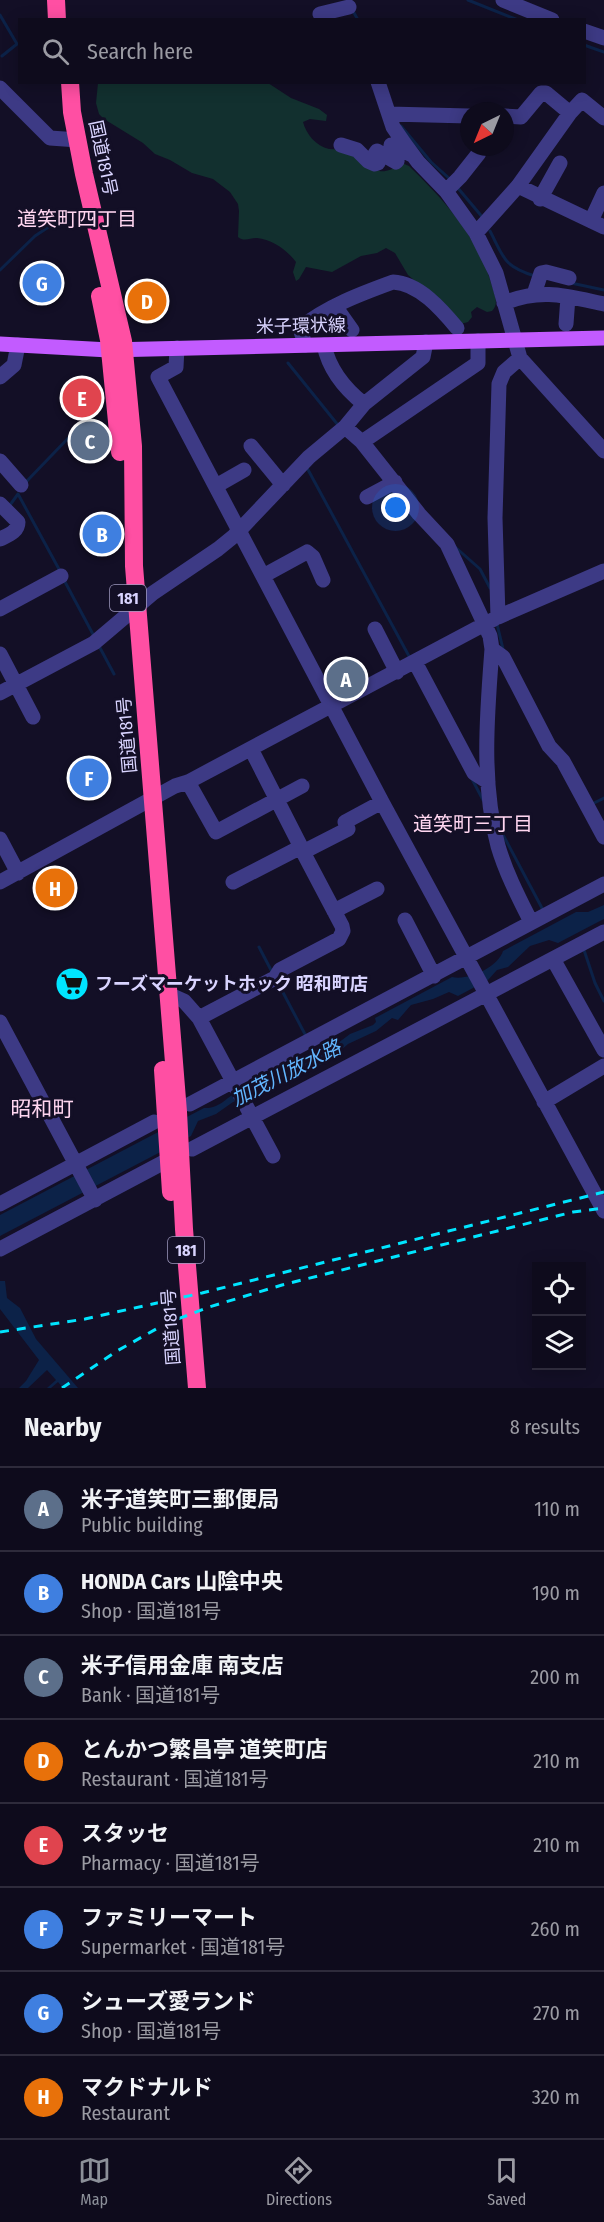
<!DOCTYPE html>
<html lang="en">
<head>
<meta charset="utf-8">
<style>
  :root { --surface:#0e0b1c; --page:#171425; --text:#f1f3f6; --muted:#9b9ba3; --line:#2e2b3b; --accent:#8c9099 }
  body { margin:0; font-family:"Fira Sans Condensed","Noto Sans JP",sans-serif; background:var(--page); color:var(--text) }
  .controls { position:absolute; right:18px; bottom:18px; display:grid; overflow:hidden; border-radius:0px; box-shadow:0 3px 15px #0003 }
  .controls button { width:54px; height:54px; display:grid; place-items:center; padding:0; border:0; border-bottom:2px solid var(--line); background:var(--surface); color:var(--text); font:30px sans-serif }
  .compass { position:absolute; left:460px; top:102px; width:54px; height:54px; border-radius:50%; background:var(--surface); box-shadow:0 3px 15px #0003; rotate:223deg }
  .you { position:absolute; left:396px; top:508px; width:21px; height:21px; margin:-15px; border:4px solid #fff; border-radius:50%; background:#1a73e8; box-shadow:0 0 0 9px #1a73e833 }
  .badge { display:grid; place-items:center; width:39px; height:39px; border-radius:50%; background:var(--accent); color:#fff; font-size:20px; font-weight:700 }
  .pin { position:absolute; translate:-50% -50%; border:3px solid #fff; box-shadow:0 2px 6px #0006 }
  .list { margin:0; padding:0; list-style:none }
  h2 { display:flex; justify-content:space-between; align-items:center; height:78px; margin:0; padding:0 24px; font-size:26px }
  h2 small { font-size:20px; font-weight:400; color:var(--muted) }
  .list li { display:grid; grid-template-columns:39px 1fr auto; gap:18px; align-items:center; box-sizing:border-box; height:84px; padding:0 24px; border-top:2px solid var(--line) }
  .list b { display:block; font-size:22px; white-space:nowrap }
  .list p { margin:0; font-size:20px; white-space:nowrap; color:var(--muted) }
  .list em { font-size:20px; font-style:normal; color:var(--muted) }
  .icon { flex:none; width:33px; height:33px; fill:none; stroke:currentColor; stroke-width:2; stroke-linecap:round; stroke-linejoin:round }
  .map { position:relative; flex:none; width:604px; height:1388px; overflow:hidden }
  .search { position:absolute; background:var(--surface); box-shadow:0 3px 15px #0003; left:18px; right:18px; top:18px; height:66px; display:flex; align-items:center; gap:15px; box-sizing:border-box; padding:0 21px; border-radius:0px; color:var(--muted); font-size:22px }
  .sheet { height:750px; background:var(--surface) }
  nav { display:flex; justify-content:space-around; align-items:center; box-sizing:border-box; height:84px; border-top:2px solid var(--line); background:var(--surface); font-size:16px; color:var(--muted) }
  nav a { display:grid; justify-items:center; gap:3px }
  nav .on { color:var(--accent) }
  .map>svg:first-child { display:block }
  .green { fill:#12302f }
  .water { fill:#0c2248 }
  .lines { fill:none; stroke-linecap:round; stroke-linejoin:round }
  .stream { stroke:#0c2248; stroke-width:3 }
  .minor { stroke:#3d3a85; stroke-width:15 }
  .major { stroke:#c25bff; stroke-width:15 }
  .highway { stroke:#ff4fa3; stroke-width:18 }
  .rail { stroke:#00e5ff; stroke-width:3; stroke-dasharray:9 8; stroke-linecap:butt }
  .labels { text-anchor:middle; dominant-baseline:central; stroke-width:6; stroke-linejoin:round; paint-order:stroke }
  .shield { fill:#130f26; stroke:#9e99be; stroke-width:1.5 }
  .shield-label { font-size:16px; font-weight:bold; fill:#d9d4ff }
  .street-label { font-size:18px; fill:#d9d4ff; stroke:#130f26 }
  .poi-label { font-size:18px; font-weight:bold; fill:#d9d4ff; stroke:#130f26; text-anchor:start }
  .neighbourhood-label { font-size:20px; fill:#ffd6f0; stroke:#130f26 }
  .water-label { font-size:20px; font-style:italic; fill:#62b6ff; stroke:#130f26 }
  .quarter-label { font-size:21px; fill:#ffd6f0; stroke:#130f26 }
</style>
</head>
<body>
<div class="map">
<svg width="604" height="1388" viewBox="0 0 604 1388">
  <rect width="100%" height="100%" fill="#130f26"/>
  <!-- green -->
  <path class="green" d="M98,83H268L291,98L319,109L327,115L326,121L310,119L303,122C306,134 316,146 329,149C337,150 345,148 353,152C373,164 375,182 402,163L409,166C444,200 479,238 492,286C495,295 499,304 492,311L487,312L477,307L471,312L472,317L468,322L461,324L437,296L415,281L408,275L395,253L386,248L377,253L361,256L332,272L306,267L299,279L296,281L293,272L296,262C288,251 272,239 257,238C250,238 244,242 238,237L239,211L238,204L230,192L213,179L192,173L170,160L155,154L143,143L104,119L99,114L96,103Z"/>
  <!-- water -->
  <path class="water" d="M604,905V919L598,922L558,943L549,940L530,946L508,967L497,970L488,980L458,996L449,992L433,999L411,1005L398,1020L392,1018L376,1031L348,1044L329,1061L290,1079L261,1088L251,1099L233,1102L216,1114L198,1121L191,1136L0,1236V1215L204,1108C221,1109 230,1094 243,1087L250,1089L263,1079L287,1074L299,1066L322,1055L350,1034L373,1025L376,1022L375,1018L452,977C468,981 498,967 503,951L576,912H588Z
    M0,1281H5L7,1298L20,1308L36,1339L78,1388H63L58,1382L51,1388H47L56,1380L47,1370L28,1388H19L26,1381L39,1360L0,1309Z"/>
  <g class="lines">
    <!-- stream -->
    <path class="stream" d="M468,0L518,20
      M353,11L358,20
      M0,15L17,44L2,56
      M584,45L604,52
      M401,126L431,162L451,180
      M457,187L484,219
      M490,231C504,258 503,266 535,276
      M0,270L35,236L53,224L68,210
      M571,283L604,290
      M288,363L338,425
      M306,466L410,658
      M25,483L76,430
      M18,494L60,571
      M10,505L18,494
      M454,546L480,569L490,588
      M64,580L95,638
      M497,624L503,649
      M99,646L114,674
      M472,779L483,800
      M592,804L604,798
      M501,831L543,910
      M259,947L272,972
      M584,950L595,983L604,1001
      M278,983L307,1038
      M312,1046L318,1059"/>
    <!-- minor -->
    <path class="minor" d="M503,0L552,20
      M320,14L349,7
      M584,31L604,38
      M378,82L393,127L404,143L418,162L446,191L476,233L496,273L520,358L604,451
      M0,88L50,138L78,140
      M389,114L469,116
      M505,116L521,117L541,93H546L570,113L582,100L604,118
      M341,145L357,150L368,161L375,164L378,163L375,154L377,151L396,162L397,161L391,149V145L412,155
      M518,186L604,227
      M446,191L460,177L479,153
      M540,199L560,163
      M591,221L604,193
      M476,233L518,186L570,113
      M534,294L541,273L546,272L569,278
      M504,303C542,288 566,296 604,304
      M335,306L352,330
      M566,324L568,297
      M305,345L300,328C328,306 360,294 393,282C419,283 442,310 457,328
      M324,345C329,369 345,389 364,404
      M177,348L176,367L158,377L382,802L604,1211
      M0,377L14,365L18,345
      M345,427L362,442L419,514L447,544L490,636L492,649C487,714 481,783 498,846C506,873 519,898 531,922
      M362,442L478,363V341
      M251,446L283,485
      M0,461L21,485
      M216,486L244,470
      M367,497L395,482
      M0,504L18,522C18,532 8,535 0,539
      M263,576L307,552L313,557L323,580
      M0,609L61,576
      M498,617L495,518L499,384L504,372L520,358
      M375,629L397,672
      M492,649L503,657L549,746L563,761L604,837
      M0,654L33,717
      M415,662L474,773L488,782
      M0,693L94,643L153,593L218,549L234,536L309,457L345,427L364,404L423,357L426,342
      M188,782L216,832L302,786
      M0,839L18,873
      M301,847L303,852L348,829L345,822L382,802
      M0,882L175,786L188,782L498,617L604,571
      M233,882L301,847L251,749
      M334,911L377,889
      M405,920L434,976
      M553,959L604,1050
      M175,997L184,1001L199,1018L273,1156
      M199,1018L275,978L280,970L339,939L343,931L342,926L303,852
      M0,1022L95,1200
      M544,1102L604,1066
      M190,1104L604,884
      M192,1149L604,932
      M0,1204L154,1122
      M0,1249L168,1160"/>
    <!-- major -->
    <path class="major" d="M0,344L109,350L604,338"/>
    <!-- highway -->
    <path class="highway" d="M56,0L57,20
      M70,82L72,112L84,174L123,341L133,446L134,566L178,1112L184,1229L197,1388
      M100,296L109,340L120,452
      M163,1070L171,1192"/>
    <!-- rail -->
    <path class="rail" d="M0,1332L85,1319L202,1293L604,1192
      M62,1388L117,1351L165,1324L209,1307L282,1285L573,1212L604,1208"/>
  </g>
  <!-- icons -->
  <defs>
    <symbol id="supermarket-disc" viewBox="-11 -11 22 22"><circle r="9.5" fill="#00e5ff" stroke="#130f26"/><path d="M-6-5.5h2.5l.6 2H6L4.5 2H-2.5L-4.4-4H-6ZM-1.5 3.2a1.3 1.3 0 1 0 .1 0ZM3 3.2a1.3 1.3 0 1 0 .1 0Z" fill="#111"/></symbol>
  </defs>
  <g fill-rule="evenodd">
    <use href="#supermarket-disc" x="53" y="965" width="38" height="38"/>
  </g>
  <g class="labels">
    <!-- shield labels -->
    <g class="shield">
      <rect x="110" y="585" width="36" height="26" rx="4.5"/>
      <rect x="168" y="1237" width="36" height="26" rx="4.5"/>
    </g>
    <g class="shield-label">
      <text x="128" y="598">181</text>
      <text x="186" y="1250">181</text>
    </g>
    <!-- street labels -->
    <g class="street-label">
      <text transform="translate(103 158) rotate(78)">国道181号</text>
      <text transform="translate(301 326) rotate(-1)">米子環状線</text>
      <text transform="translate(127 735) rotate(-95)">国道181号</text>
      <text transform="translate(171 1327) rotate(-94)">国道181号</text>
    </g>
    <!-- poi labels -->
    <g class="poi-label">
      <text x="95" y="984">フーズマーケットホック 昭和町店</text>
    </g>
    <!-- neighbourhood labels -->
    <g class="neighbourhood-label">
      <text x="77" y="219">道笑町四丁目</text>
      <text x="473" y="824">道笑町三丁目</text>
    </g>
    <!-- water labels -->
    <g class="water-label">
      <text transform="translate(286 1073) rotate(-27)">加茂川放水路</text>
    </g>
    <!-- quarter labels -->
    <g class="quarter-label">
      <text x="42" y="1109">昭和町</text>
    </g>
  </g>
</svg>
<div class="controls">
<button><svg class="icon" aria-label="locate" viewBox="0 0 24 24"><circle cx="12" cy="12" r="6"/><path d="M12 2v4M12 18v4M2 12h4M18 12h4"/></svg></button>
<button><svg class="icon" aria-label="layers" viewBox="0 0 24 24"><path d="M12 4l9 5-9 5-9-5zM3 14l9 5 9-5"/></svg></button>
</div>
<svg class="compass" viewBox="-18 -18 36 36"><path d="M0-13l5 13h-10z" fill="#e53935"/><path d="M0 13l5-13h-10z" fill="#9b9ba3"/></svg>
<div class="you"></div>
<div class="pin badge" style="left:346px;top:679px;background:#5c6f8a">A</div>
<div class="pin badge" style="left:102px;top:534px;background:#3f7fe0">B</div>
<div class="pin badge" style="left:90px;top:441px;background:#5c6f8a">C</div>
<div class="pin badge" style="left:147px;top:301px;background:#e8710a">D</div>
<div class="pin badge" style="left:82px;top:398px;background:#e0444e">E</div>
<div class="pin badge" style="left:89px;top:778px;background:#3f7fe0">F</div>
<div class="pin badge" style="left:42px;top:283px;background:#3f7fe0">G</div>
<div class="pin badge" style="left:55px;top:888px;background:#e8710a">H</div>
<div class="search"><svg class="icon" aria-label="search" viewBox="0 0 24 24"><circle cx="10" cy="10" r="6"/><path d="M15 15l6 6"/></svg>Search here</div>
</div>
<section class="sheet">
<h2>Nearby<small>8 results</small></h2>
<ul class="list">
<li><span class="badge" style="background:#5c6f8a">A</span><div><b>米子道笑町三郵便局</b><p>Public building</p></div><em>110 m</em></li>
<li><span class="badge" style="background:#3f7fe0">B</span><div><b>HONDA Cars 山陰中央</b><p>Shop · 国道181号</p></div><em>190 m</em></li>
<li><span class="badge" style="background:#5c6f8a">C</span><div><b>米子信用金庫 南支店</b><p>Bank · 国道181号</p></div><em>200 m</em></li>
<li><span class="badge" style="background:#e8710a">D</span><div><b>とんかつ繁昌亭 道笑町店</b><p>Restaurant · 国道181号</p></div><em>210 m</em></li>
<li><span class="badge" style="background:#e0444e">E</span><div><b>スタッセ</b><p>Pharmacy · 国道181号</p></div><em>210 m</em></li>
<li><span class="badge" style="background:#3f7fe0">F</span><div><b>ファミリーマート</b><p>Supermarket · 国道181号</p></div><em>260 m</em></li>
<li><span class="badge" style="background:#3f7fe0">G</span><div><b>シューズ愛ランド</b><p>Shop · 国道181号</p></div><em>270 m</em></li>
<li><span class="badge" style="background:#e8710a">H</span><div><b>マクドナルド</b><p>Restaurant</p></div><em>320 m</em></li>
</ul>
</section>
<nav>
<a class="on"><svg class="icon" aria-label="map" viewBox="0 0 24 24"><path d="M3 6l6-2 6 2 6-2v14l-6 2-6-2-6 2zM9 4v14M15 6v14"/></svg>Map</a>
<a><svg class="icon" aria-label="directions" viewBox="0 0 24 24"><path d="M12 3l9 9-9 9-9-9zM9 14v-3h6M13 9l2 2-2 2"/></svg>Directions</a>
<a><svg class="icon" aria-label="saved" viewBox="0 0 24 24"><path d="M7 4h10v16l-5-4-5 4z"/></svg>Saved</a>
</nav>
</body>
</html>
